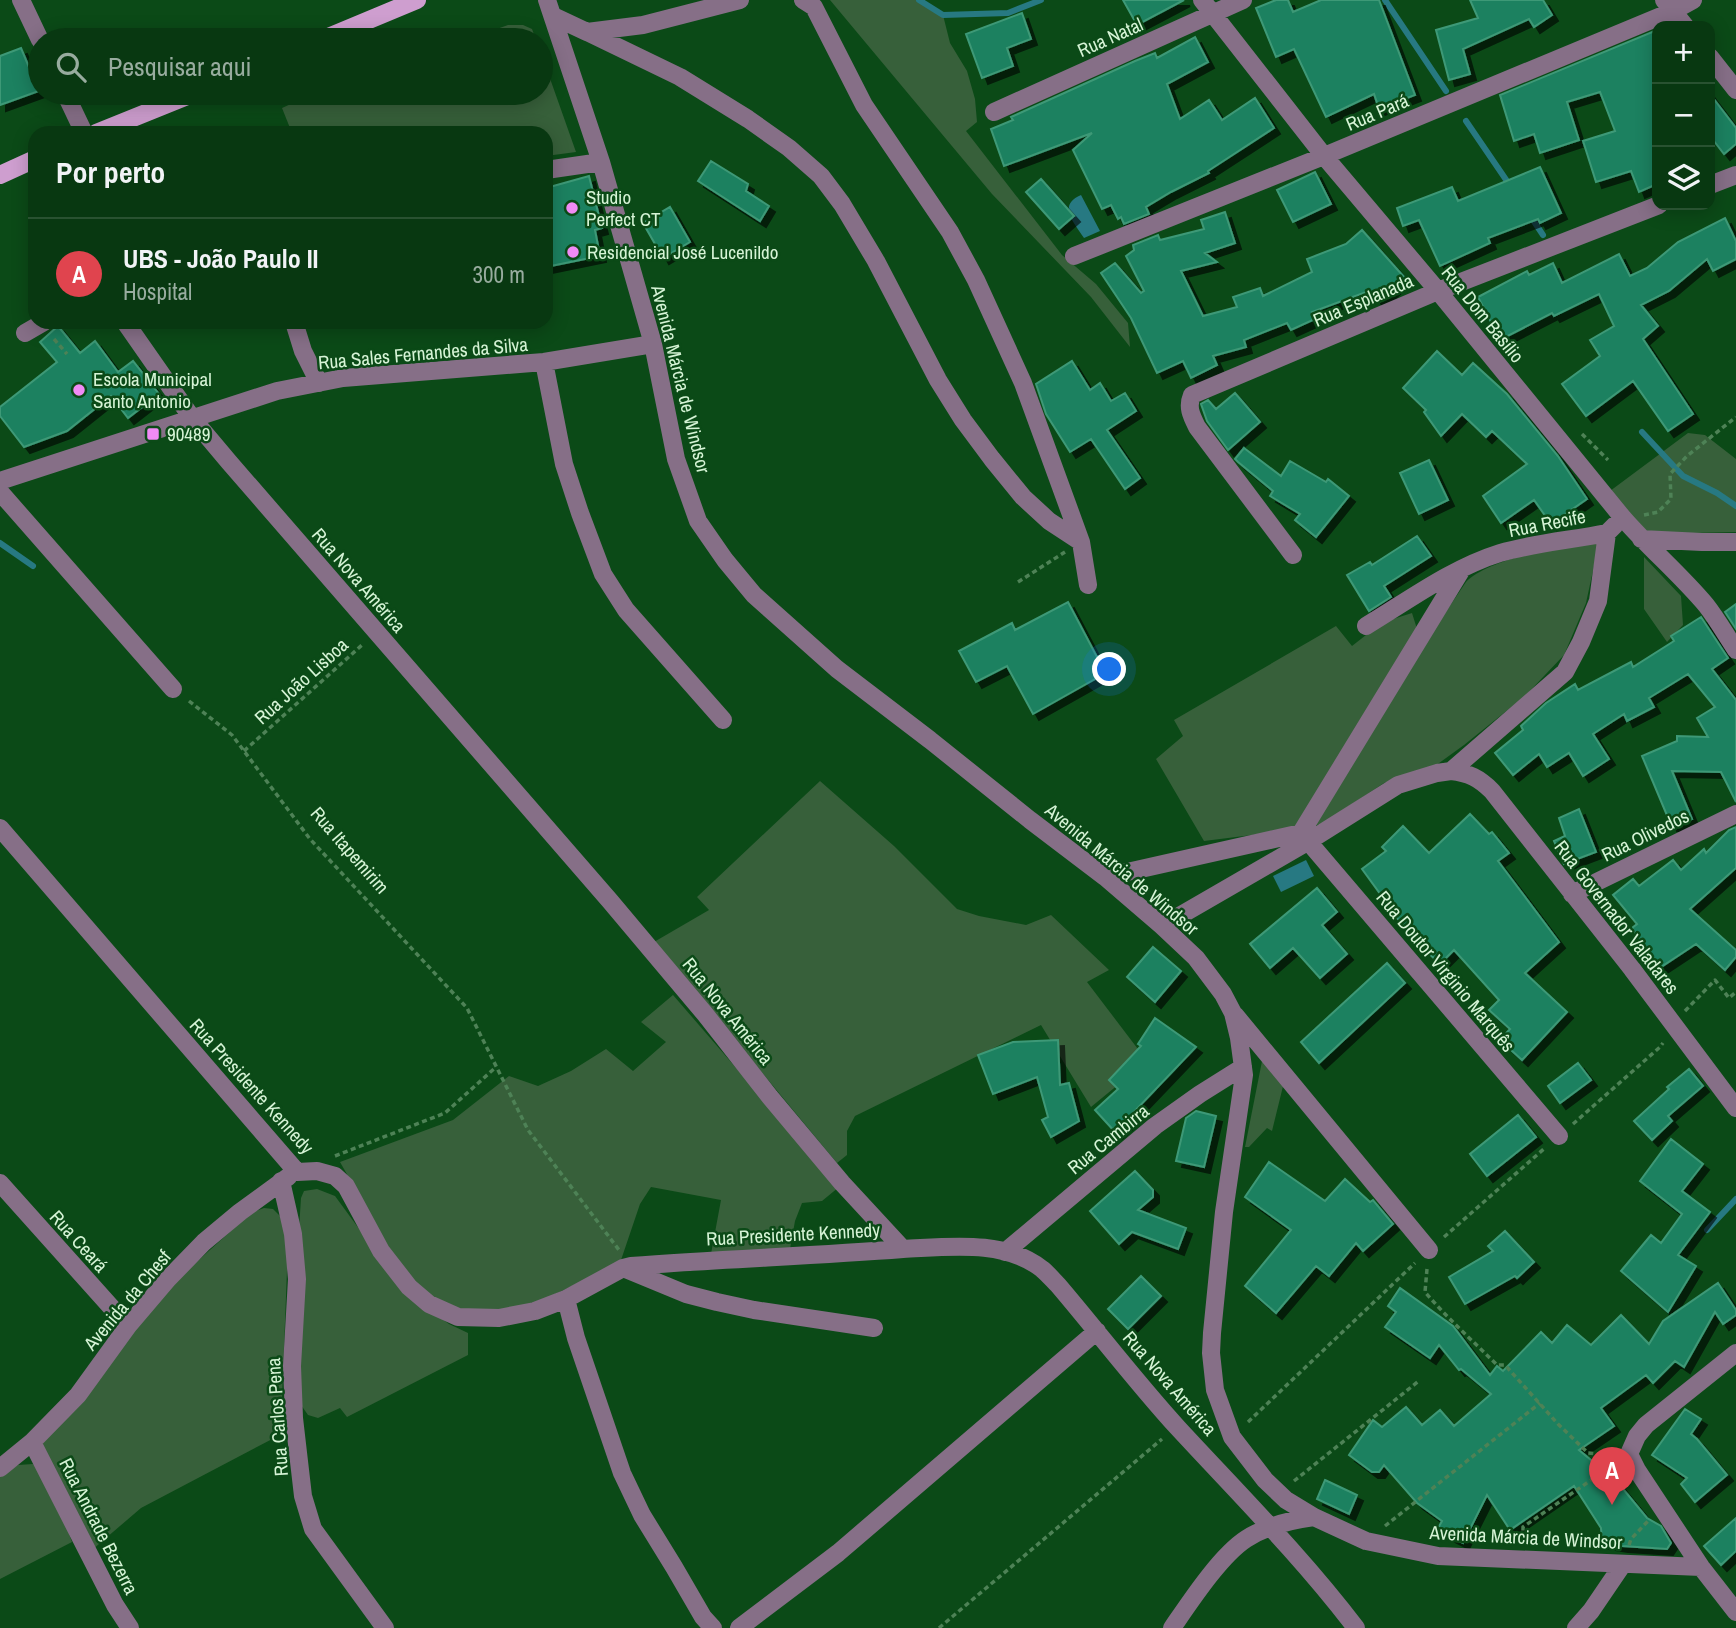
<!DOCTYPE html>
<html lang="pt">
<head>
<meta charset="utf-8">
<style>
  :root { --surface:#083811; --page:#16431f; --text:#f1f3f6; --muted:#98ac9f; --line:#295231; --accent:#e797bd }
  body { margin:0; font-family:"Archivo Narrow",sans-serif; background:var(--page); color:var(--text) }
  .controls { position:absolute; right:21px; top:21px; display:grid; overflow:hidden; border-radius:14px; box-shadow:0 4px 18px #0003 }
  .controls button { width:63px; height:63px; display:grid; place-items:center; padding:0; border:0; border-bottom:2px solid var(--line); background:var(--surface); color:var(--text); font:35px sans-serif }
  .you { position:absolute; left:1110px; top:670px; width:24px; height:24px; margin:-18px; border:5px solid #fff; border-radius:50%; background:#1a73e8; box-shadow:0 0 0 10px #1a73e833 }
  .badge { display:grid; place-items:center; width:46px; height:46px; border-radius:50%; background:var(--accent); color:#fff; font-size:23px; font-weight:700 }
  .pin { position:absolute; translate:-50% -58px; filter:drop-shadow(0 2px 4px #0008) }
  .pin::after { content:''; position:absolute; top:37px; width:24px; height:21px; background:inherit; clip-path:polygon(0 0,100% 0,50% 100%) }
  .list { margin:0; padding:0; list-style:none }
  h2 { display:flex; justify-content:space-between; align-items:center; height:91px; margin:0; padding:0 28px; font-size:30px }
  h2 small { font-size:23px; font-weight:400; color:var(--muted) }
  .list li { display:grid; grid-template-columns:46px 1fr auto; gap:21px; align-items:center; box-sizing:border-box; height:112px; padding:0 28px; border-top:2px solid var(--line) }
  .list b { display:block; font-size:26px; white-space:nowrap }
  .list p { margin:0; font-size:23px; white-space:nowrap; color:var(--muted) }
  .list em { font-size:23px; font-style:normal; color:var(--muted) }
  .icon { flex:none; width:38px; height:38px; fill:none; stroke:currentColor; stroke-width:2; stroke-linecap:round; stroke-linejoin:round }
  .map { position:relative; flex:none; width:1736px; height:1628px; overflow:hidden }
  .search { position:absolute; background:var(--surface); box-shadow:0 4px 18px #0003; left:28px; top:28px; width:525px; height:77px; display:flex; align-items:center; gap:18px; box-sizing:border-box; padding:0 24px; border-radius:38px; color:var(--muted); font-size:26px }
  .panel { position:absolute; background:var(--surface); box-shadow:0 4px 18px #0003; left:28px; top:126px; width:525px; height:203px; border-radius:21px }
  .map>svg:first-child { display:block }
  .green { fill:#37603a }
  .water { fill:#277982 }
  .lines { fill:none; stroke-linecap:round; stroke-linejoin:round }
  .stream { stroke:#277982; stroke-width:6 }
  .building { fill:#1f8160; stroke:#3e9977; stroke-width:2; filter:url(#shadow) }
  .path { stroke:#4e8256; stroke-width:3.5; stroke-dasharray:5 3.5; stroke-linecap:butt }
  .minor { stroke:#866f87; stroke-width:18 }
  .major { stroke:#ce9ecf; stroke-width:18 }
  .poi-dot { fill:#f08bf5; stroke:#0b4a17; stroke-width:2.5 }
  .labels { text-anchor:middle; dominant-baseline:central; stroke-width:5; stroke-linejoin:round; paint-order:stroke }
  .street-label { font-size:19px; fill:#d6f4d6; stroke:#0b4a17 }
  .poi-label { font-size:19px; fill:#d6f4d6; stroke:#0b4a17; text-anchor:start }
</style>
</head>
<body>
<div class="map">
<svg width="1736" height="1628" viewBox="0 0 1736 1628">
  <defs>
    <filter id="shadow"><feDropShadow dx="6" dy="6" stdDeviation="0" flood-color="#0009"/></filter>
  </defs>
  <rect width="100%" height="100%" fill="#0b4a17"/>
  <!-- green -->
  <path class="green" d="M830,0H919L943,15L950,43L967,71L975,99L977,122L966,131L1062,255L1096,284L1128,323L1130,347L1091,297L992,194Z
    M508,25H523L532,29L536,40H466Z
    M541,53L576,152L546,156V133H292L282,108L315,93H541Z
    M1688,433L1705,435L1736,459V532L1650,534L1640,529L1610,491Z
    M1600,538L1586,603L1564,655L1525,696L1464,745L1435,766L1384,783L1323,823L1309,828L1412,662L1466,582C1489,558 1566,546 1600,538Z
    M1644,557L1681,596L1683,625L1667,642L1644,609Z
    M1412,613L1418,632L1293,830L1204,841L1156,759L1183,736L1174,720L1336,626L1352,646L1366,635L1390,620Z
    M820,781L894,846L957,909L979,916L1026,925L1051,915L1109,970L1087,982L1147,1061L1091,1107L1041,1025L855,1116L847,1131V1155L837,1163L654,942L709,910L697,897Z
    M673,995L839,1187L822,1201L802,1203L795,1221L790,1249L711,1254L721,1200L651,1187L640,1204L620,1263L528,1307L461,1313L429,1300L408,1282L340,1162L453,1120L509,1076L538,1086L571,1071L606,1049L633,1071L666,1042L641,1022Z
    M1265,1046L1287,1070L1272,1131L1267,1128L1249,1147H1245Z
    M317,1189L335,1196L398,1282L421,1304L449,1324L468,1333V1355L347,1417L340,1408L318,1418L308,1415L301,1405L299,1229L301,1198L304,1191Z
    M264,1208L273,1209L281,1217L288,1245L281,1424L278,1436L141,1508L92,1550L40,1447L150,1304L251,1213Z
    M33,1464C55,1479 63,1518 72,1542L0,1579V1476L18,1465Z"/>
  <!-- water -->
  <path class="water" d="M1081,195L1100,231L1084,238C1074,223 1057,205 1081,195Z
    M1306,860L1314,876L1281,892L1273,876Z"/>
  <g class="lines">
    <!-- stream -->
    <path class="stream" d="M919,0L943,15L1008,13L1041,0
      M1385,0L1446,91
      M1466,121L1511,187
      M1529,214L1543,235
      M1642,432L1683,476L1717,493L1736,506
      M0,543L33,566
      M1707,1230L1736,1199"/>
  </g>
  <!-- building -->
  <path class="building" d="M1123,0H1184L1137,25Z
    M1276,0H1288L1293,12L1321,0H1379L1415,95L1379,109L1374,94L1326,117L1294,49L1276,57L1256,8Z
    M1470,0H1543L1552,15L1534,27L1529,19L1463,49L1470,74L1449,80L1436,30L1478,18Z
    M1022,13L1031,39L1007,48L1013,66L982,78L966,34Z
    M1657,30V184L1639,192L1631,171L1596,182L1583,141L1615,131L1600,92L1567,102L1579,140L1540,153L1534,134L1514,141L1500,95Z
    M1195,37L1208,62L1167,84L1180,119L1209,100L1222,120L1255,98L1274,128L1208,171L1209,173L1171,192L1146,207L1149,214L1124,224L1121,217L1118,219L1111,205L1102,209L1073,150L1092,133L1004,166L991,129L1013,120L1011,117L1135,61L1155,53L1157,58Z
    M21,48L39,91L0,105V56Z
    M1710,94L1736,128V144L1724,154L1710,136Z
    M711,161L748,184L746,191L769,206L760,221L698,181Z
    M1540,167L1561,213L1540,223L1538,219L1488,238L1490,243L1440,266L1419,220L1403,226L1397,208L1452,187L1458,201Z
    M1315,172L1331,204L1293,222L1277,190Z
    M589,176L602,228L595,230L600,256L546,267V188Z
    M1041,179L1074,216L1059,229L1026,192Z
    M670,207L690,242L663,258L643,223Z
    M1225,212L1235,243L1205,253L1217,262L1181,271L1203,316L1237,307L1233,297L1260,288L1263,296L1312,272L1307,259L1346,244L1362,230L1405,278L1379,302L1369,291L1312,312L1315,319L1291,330L1287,323L1244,340L1246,347L1213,356L1217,365L1191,378L1183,361L1157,373L1131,318L1101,273L1115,263L1141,293L1144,291L1126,256L1134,250L1133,245L1158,235L1160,240L1204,229L1201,220Z
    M1725,218L1736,241V259L1713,271L1707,259L1669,291L1641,305L1658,326L1643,339L1693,414L1668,431L1633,381L1586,416L1562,384L1600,356L1590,340L1614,326L1599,294L1554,316L1552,313L1500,340L1478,297L1527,271L1529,275L1553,263L1562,283L1619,254L1630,276L1647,268L1678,242Z
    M58,326L80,353L95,341L118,372L133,361L159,394L128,418L111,396L67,431L24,447L0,416V407L57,362L40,342Z
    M1437,351L1462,375L1473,363L1507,394L1558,456L1587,499L1551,524L1534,500L1501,523L1483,496L1527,464L1492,431L1486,437L1462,414L1441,436L1424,412L1426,410L1403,388Z
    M1072,361L1090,390L1100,383L1111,401L1125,393L1136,411L1107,430L1140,478L1125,489L1091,439L1070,452L1046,414L1036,384Z
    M1235,393L1260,422L1228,450L1207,421L1201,404L1208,400L1216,409Z
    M1244,448L1281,476L1290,461L1326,482L1328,479L1349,496L1316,537L1295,520L1300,514L1270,496L1273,491L1238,462L1235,459Z
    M1429,460L1448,500L1419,514L1400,473Z
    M1417,536L1431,556L1384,586L1391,597L1369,611L1347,575L1370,562L1372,565Z
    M1068,602L1097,657L1107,654L1111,670L1033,714L1007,666L976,682L959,651L1012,623L1015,630Z
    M1736,604V629L1725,612Z
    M1701,617L1728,658L1712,669L1736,700V802L1721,772L1672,771L1692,819L1678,825H1671L1642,756L1677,741V736L1708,737L1697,718L1715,707L1688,674L1649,698L1654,707L1627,721L1624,714L1593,734L1609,759L1583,776L1569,753L1547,767L1539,754L1513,775L1495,753L1523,730L1521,726L1546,703L1575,684L1578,690L1631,662L1633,667L1674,641L1671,636Z
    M1579,809L1596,852L1564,864L1554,841L1565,836L1559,818Z
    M1470,814L1489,834L1492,832L1509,853L1498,861L1559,942L1525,973L1567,1012L1522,1060L1500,1040L1510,1029L1489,1010L1499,1000L1454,950L1440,964L1420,945L1396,917L1399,914L1381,895L1362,869L1386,851L1382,847L1403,826L1429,853Z
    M1736,827V868L1690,909L1736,950V957L1725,970L1696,944L1658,969L1632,928L1637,924L1613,895L1633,879L1639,886L1673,860L1681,870L1704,849L1706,853L1729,830Z
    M1317,888L1337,912L1322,925L1347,954L1320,978L1293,948L1270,968L1250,944Z
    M1153,947L1181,971L1155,1002L1127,977Z
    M1387,963L1405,983L1319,1063L1301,1042Z
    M1155,1018L1196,1047L1130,1116L1133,1118L1116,1133L1095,1110L1118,1089L1109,1080L1141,1046L1138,1044Z
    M1058,1040L1060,1085L1069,1083L1079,1121L1051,1137L1042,1120L1048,1117L1037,1077L993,1094L978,1055L1013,1042Z
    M1578,1063L1591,1080L1560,1103L1548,1086Z
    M1689,1069L1703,1086L1668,1116L1672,1121L1652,1140L1634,1121L1669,1089L1667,1087Z
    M1196,1111L1216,1116L1204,1167L1176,1161L1186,1118Z
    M1518,1115L1536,1137L1487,1176L1470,1154Z
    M1671,1139L1703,1164L1682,1191L1710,1212L1678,1255L1696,1266L1668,1312L1621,1271L1651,1235L1661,1243L1682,1214L1640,1181Z
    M1269,1162L1325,1201L1345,1179L1370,1202L1373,1200L1393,1224L1363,1251L1356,1243L1329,1276L1316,1266L1276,1313L1245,1286L1291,1230L1245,1197Z
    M1135,1171L1153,1190V1197L1138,1210L1186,1228L1178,1249L1132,1232L1119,1244L1090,1211Z
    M1505,1231L1534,1262L1517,1278L1515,1276L1465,1304L1449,1277L1493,1251L1488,1246Z
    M1141,1276L1161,1296L1128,1329L1108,1309Z
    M1718,1283L1736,1310V1315L1723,1324L1715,1312L1684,1367L1675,1361L1653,1383L1646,1375L1601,1408L1614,1426L1579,1450L1608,1474L1610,1473L1647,1518L1661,1526L1671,1543L1667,1549L1622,1546L1602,1543L1601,1528L1574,1486L1510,1530L1487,1495L1463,1543L1437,1530L1442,1521L1417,1503L1384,1465L1379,1472H1372L1349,1455L1373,1420L1382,1427L1406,1407L1422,1425L1440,1410L1454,1426L1491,1394L1461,1369L1459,1370L1439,1345L1430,1358L1385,1327L1396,1312L1388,1306L1400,1288L1453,1326L1490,1375L1497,1366L1503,1371L1541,1332L1552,1343L1567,1325L1591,1345L1621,1315L1649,1344L1663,1321Z
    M1685,1409L1701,1419L1691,1434L1697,1439L1727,1475L1695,1502L1681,1484L1687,1478L1652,1455Z
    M1325,1480L1357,1495L1349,1514L1317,1499Z
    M1736,1518V1551L1721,1565L1704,1546Z"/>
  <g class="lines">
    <!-- path -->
    <path class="path" d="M54,339L67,354
      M1582,434L1608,460
      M1644,515L1658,512L1671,499L1670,474L1687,456L1736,417
      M1018,582L1065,552
      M189,701L232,735L310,839L467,1008L528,1130L619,1250
      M244,751L362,645
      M1685,1011L1715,980L1729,998L1736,992
      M1573,1124L1660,1047L1663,1043
      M335,1156L445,1113L496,1067
      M1444,1237L1546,1147
      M1427,1269L1425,1292C1447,1318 1473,1341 1497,1365H1505L1558,1424L1588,1453L1611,1455
      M1248,1422L1415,1263
      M1294,1481L1420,1380
      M1385,1526L1540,1403
      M1523,1539V1527L1613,1465
      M1629,1545L1631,1539L1648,1521
      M939,1628L1162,1439"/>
    <!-- minor -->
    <path class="minor" d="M21,0L40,40
      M547,0L601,162L653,344L676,459L698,521L725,560L754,595L837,669L930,740L1030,820L1105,877L1162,926L1196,958L1223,994L1233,1013L1239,1038L1244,1075L1224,1212L1212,1333L1211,1353L1215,1390L1232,1437L1265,1480L1286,1500L1314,1517L1366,1541L1438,1556L1701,1567
      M803,0L814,7L864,105L950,232L976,280L1023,383L1081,542L1088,585
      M1202,0L1324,156L1438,291L1623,518C1649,548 1680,574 1706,605C1717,619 1726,635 1736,650
      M1664,0L1685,26
      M553,16L587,32L643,25L740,0
      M587,32L680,77L748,119L789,148L821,176L842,204L876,261L938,380L963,420L992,459L1023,497L1049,521L1081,542
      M1710,57L1736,90
      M65,93L84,133
      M994,112L1243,0
      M546,170L601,162
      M1710,185L1736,175
      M1074,256L1324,156L1673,11L1693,0
      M125,322L192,418L229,462L610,901L705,1014L770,1097L842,1183L903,1249C948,1247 1004,1239 1042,1269C1048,1274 1053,1280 1058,1285C1098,1332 1136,1382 1178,1428C1239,1494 1302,1557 1356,1628
      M294,322L303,351L319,383
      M25,333L44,322
      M544,362L564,464L580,513L603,574L626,610L723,720
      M0,481L277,391L343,378L544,362L653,344
      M0,492L173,689
      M1641,539L1702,542H1736
      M1293,555L1197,427C1191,415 1187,407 1192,395L1438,291L1659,205
      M1366,626C1409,600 1452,568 1500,553C1534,543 1572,540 1607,533L1615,525
      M1451,771C1469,773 1479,778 1492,791L1632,969L1736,1108
      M0,828L297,1172L317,1171L335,1176L346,1186L381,1251L409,1287L429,1304L458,1317L499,1318L535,1311L566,1299L623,1268L631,1266C721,1259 812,1256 903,1249
      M1301,833L1559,1136
      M1105,877L1301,833L1462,569
      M1572,894L1736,814
      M1162,926L1309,841L1398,785L1437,773L1451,771L1565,672L1581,642L1598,601L1607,533
      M1235,1015L1429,1250
      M281,1181L293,1234L297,1279L292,1366L294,1418L303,1496L313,1529L385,1628
      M0,1183L128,1326
      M1005,1252L1155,1126L1200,1094L1243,1067
      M623,1268L686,1294L717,1302L754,1310L874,1328
      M566,1299L576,1338L622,1473L642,1515L674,1567L703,1617L713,1628
      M1736,1353L1646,1425L1637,1436L1629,1454L1637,1470L1701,1567L1736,1612
      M32,1442L115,1605L130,1628
      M0,1468L32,1442L78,1395L128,1326L168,1279L204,1242L240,1212L288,1177
      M739,1628L838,1553L1097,1331
      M1172,1628C1190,1602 1220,1556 1246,1539C1266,1526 1291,1520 1314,1517
      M1576,1628L1591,1611L1623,1564"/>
    <!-- major -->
    <path class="major" d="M321,40L417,0
      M96,133L195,93
      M0,175L35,159"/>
  </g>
  <!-- markers -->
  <g class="poi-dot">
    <circle cx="572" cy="208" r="7"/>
    <circle cx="573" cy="252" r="7"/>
    <circle cx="79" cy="390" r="7"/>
    <rect x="146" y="427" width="14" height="14" rx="3.5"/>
  </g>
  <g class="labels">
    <!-- street labels -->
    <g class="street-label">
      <text transform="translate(1110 37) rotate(-24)">Rua Natal</text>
      <text transform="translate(1377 112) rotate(-23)">Rua Pará</text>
      <text transform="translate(1363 300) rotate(-23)">Rua Esplanada</text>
      <text transform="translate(1483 314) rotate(51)">Rua Dom Basílio</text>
      <text transform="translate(423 353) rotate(-5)">Rua Sales Fernandes da Silva</text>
      <text transform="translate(681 379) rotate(76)">Avenida Márcia de Windsor</text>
      <text transform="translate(1547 523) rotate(-11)">Rua Recife</text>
      <text transform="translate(359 580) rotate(49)">Rua Nova América</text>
      <text transform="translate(301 681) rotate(-42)">Rua João Lisboa</text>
      <text transform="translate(1645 835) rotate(-26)">Rua Olivedos</text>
      <text transform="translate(350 850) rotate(49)">Rua Itapemirim</text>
      <text transform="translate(1122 869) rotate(40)">Avenida Márcia de Windsor</text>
      <text transform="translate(1617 917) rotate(52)">Rua Governador Valadares</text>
      <text transform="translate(1446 971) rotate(50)">Rua Doutor Virginio Marquês</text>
      <text transform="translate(728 1011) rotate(51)">Rua Nova América</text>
      <text transform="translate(252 1086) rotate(48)">Rua Presidente Kennedy</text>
      <text transform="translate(1108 1139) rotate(-39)">Rua Cambirra</text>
      <text transform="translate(793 1234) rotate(-3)">Rua Presidente Kennedy</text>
      <text transform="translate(79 1241) rotate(48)">Rua Ceará</text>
      <text transform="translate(127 1300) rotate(-50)">Avenida da Chesf</text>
      <text transform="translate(1170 1383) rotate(49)">Rua Nova América</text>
      <text transform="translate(277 1417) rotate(-94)">Rua Carlos Pena</text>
      <text transform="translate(99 1526) rotate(63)">Rua Andrade Bezerra</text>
      <text transform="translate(1526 1537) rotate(3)">Avenida Márcia de Windsor</text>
    </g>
    <!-- poi labels -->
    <g class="poi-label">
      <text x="586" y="197">Studio<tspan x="586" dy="22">Perfect CT</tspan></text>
      <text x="587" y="252">Residencial José Lucenildo</text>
      <text x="93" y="379">Escola Municipal<tspan x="93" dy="22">Santo Antonio</tspan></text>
      <text x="167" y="434">90489</text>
    </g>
  </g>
</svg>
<div class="controls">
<button>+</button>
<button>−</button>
<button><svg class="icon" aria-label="layers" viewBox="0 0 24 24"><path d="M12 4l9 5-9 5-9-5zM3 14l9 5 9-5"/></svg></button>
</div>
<div class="you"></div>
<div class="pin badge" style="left:1612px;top:1505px;background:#e0444e">A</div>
<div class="search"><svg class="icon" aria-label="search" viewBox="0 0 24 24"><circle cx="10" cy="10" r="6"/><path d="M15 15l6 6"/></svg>Pesquisar aqui</div>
<section class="panel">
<h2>Por perto<small></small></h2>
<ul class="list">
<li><span class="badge" style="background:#e0444e">A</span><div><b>UBS - João Paulo II</b><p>Hospital</p></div><em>300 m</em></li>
</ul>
</section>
</div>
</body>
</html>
